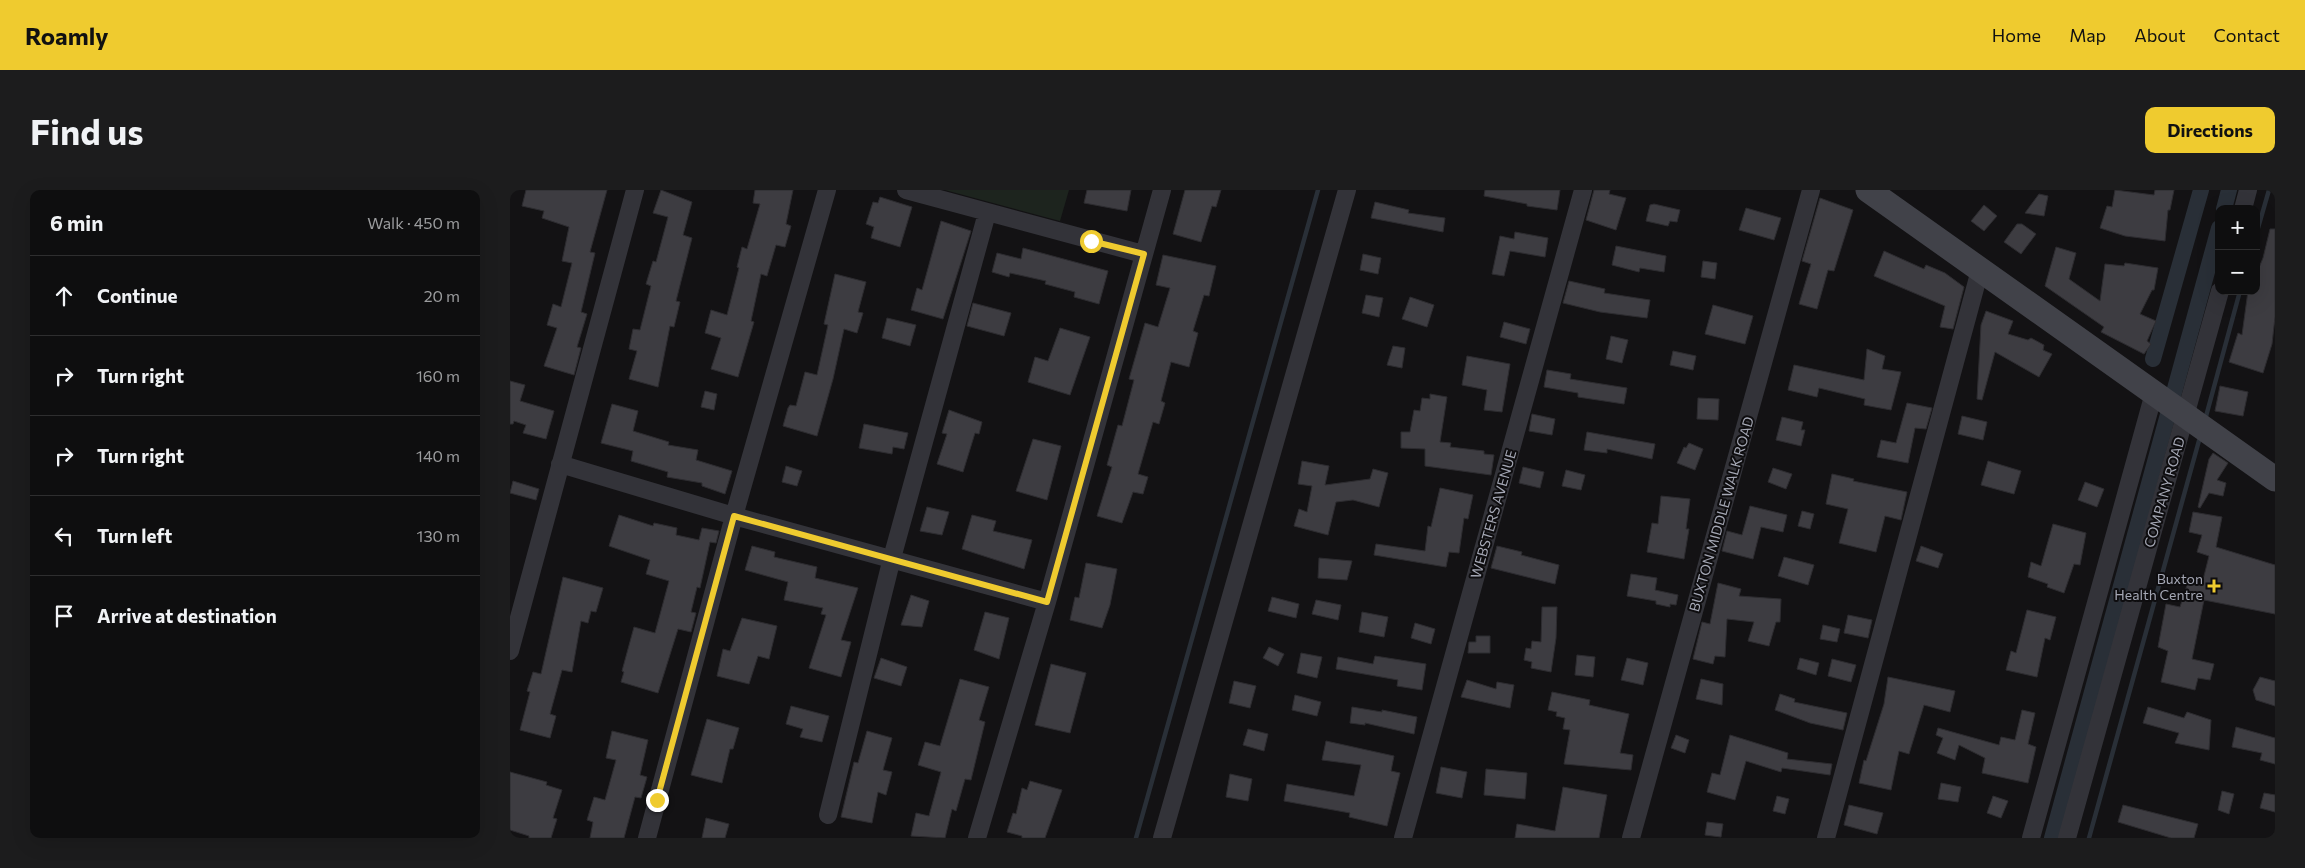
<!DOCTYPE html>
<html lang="en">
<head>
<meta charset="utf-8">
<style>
  :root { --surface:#0e0e0f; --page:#1c1c1d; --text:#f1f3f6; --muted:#9b9c9e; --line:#2e2e2f; --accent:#efcb2f }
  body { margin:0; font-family:Commissioner,sans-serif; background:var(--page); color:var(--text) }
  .controls { position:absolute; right:15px; top:15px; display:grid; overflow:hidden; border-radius:10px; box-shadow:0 5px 20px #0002 }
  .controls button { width:45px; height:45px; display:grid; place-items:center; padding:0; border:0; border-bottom:1px solid var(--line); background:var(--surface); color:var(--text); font:25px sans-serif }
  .stop { position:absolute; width:15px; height:15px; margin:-11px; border:4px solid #efcb2f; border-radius:50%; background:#fff }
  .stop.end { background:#efcb2f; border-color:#fff; box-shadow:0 1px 5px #0008 }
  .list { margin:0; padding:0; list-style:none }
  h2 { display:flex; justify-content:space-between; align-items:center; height:65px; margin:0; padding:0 20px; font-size:21px }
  h2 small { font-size:16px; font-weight:400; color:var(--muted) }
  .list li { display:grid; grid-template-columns:32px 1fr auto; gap:15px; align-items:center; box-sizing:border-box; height:80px; padding:0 20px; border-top:1px solid var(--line) }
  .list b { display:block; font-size:19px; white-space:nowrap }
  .list em { font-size:16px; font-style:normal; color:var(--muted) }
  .icon { flex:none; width:28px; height:28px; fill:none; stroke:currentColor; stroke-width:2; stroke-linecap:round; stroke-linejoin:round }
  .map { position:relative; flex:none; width:1765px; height:648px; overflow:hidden; border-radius:10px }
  header { display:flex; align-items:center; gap:30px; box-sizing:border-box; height:70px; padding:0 25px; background:var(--accent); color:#111 }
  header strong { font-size:24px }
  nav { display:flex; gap:28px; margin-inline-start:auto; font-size:18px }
  .intro { display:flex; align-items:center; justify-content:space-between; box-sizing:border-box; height:120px; padding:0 30px }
  h1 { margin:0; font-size:35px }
  .button { padding:12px 22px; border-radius:10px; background:var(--accent); color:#111; font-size:18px; font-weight:700 }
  main { display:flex; gap:30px; padding:0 30px }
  aside { flex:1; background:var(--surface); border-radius:10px; box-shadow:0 5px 20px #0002 }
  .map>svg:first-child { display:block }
  .green { fill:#1d241e }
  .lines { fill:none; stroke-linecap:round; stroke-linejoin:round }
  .stream { stroke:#292f37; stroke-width:4.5 }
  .canal { stroke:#292f37; stroke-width:16 }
  .building { fill:#3d3c41; stroke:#2d2c30 }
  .street { stroke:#333339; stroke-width:18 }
  .secondary { stroke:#414249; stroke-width:25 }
  .route { stroke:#efcb2f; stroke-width:6 }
  .poi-dot { fill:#efcb2f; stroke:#0e0d0f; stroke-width:2 }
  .labels { text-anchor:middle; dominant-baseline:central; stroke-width:4; stroke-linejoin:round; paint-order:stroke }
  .street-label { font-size:14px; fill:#a4a7b4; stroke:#0e0d0f }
  .poi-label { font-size:14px; fill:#a4a7b4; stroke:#0e0d0f; text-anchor:end }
</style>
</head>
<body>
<header>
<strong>Roamly</strong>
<nav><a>Home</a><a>Map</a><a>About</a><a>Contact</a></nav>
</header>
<div class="intro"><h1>Find us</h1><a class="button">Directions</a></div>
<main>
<aside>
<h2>6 min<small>Walk · 450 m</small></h2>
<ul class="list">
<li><svg class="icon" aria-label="ahead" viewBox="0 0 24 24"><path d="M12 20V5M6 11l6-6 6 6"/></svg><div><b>Continue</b></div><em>20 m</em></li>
<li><svg class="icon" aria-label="right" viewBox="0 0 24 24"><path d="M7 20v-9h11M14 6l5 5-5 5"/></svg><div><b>Turn right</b></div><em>160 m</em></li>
<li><svg class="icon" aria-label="right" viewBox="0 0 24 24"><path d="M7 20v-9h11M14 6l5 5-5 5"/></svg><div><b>Turn right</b></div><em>140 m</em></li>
<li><svg class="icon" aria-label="left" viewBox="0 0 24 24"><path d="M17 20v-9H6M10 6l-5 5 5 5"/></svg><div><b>Turn left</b></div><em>130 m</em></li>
<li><svg class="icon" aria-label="arrive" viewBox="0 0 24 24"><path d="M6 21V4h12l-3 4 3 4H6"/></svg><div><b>Arrive at destination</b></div></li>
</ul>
</aside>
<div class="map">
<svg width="1765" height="648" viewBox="0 0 1765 648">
  <rect width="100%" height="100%" fill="#131214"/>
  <!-- green -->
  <path class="green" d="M435,0H559L550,31Z"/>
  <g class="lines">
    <!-- stream -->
    <path class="stream" d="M1746,45L1759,0
      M1695,230L1730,101
      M626,648L808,0
      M1579,648L1690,247"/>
    <!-- canal -->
    <path class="canal" d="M1714,19L1719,0
      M1643,169L1691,0
      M1542,648L1709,38"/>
  </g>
  <!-- building -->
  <path class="building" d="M16,0H97L80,62L85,63L71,122L77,124L67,157L71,158L64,185L34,176L47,138L37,135L43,114L51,117L62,73L52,71L59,37L32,28L34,21L12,16Z
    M151,0L182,12L173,45L182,48L166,111L170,112L164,137L160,136L148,197L119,189L127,161L119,159L123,139L130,140L141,96L136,94L143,71L146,72L158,27L143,23Z
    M245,0H283L276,34L281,36L275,57L266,55L257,86L251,84L241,131L244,132L228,187L201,179L211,148L195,143L201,120L217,125L229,78L227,77L232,57L237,59L250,14L243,13Z
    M577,0H621L617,21L574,13Z
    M675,0H711L706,17L702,16L691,52L663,44Z
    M975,0H1050L1047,20L1017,16V14L974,6Z
    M1084,0H1100L1099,4L1116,8L1106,40L1076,30Z
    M1605,0L1644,5L1645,0H1664L1660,20H1658L1655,51L1615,46L1590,38L1597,16L1602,17Z
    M1529,4L1538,6L1534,26L1515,23Z
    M370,7L402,17L390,57L361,48L364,37L356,34L363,12L368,13Z
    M1310,8L1343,20L1324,81L1318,80L1307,119L1289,114L1301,74L1292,71Z
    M865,12L899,20L898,23L935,28L933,42L861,28Z
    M1144,14L1170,20L1167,32L1160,31L1158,36L1136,31L1140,15Z
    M1474,15L1487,26L1474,41L1461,31Z
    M1236,18L1271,28L1264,50L1229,40Z
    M431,31L461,41L433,129L401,120L407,98L412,100Z
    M1507,34H1512L1526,44L1511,64L1494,52Z
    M1760,39H1765V127L1762,154L1753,183L1719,172L1728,143L1732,145L1738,101H1746V85L1753,68Z
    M1005,42L1038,48L1035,67L1000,61L994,86L982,84L990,46L1004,49Z
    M1106,56L1156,66L1154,82L1130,78L1129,82L1102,75Z
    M1546,57L1566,63L1559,89L1590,111L1595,74L1614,76L1615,73L1648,78L1644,100H1642L1630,124L1646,131L1637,151L1641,154L1634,164L1591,142L1594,137L1535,96Z
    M513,58L598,81L589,114L564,107L565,102L535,94L536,91L500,83L499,87L482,82L487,63L511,69Z
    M1374,61L1414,79L1416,75L1435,83L1454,97L1443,139L1430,137L1435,116L1364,86Z
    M853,64L871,68L868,84L850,80Z
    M653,65L706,76L699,106L694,105L683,141L688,143L679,177L661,172L651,211L655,213L649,234L643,232L628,284L638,287L633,304L623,302L612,333L587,326L602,277L597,275L608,235L612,236L624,190L619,189L635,133L648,137L660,98L646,95Z
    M1193,71L1207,73L1205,89L1191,87Z
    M325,84L356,92L348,122L353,123L347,143L334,139L323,189L307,246L273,236L278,218L280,215L286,216L295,182L307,185L318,135L314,134Z
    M1059,91L1095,99L1094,103L1140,110L1137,128L1090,122L1053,113Z
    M856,105L873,108L869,127L852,123Z
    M900,107L924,115L917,137L892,129Z
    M463,113L501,123L494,146L457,136Z
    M1203,115L1243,126L1235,154L1195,144Z
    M1476,121L1503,131L1498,144L1518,150L1521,148L1534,155L1533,160L1542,164L1529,187L1485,162L1472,210L1467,209L1471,135Z
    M377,128L406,135L400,156L372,148Z
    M994,132L1020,139L1016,154L990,147Z
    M550,138L580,147L560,205L518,192L525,167L538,171Z
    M1101,146L1118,150L1112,173L1096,169Z
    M883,156L895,158L892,178L877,175Z
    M1357,159L1375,166L1372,179L1391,182L1381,220L1354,215L1355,209L1309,198L1307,207L1278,200L1284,175L1354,190Z
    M1163,161L1186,166L1183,180L1160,175Z
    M957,166L1000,174L992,222L974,220L977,200L952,195Z
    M1037,180L1061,184L1060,189L1117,198L1114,214L1068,207V203L1034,197Z
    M0,191L15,195L10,211L44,221L36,249L13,243L16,235L4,231L3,234H0Z
    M1710,196L1738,202L1733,226L1705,221Z
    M195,201L207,204L204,220L191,217Z
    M920,204L937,207L930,252L941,253L940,257L974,261V264L984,265L981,285L915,276V259L891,258V242H900L904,220L910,221L912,208L920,209Z
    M1188,208L1209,209L1208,230L1187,229Z
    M1397,213L1422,218L1416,239L1405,238L1398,273L1367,267L1371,250L1386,253Z
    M102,214L128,221L123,241L159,252L158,255L188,260L186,270L222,281L215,304L192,296V293L157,287L158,282L121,271L123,261L91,253Z
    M439,220L472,232L469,244L465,243L453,282L427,274L437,244L432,243Z
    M1022,224L1045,229L1042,245L1019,241Z
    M1452,226L1477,232L1473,250L1448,244Z
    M1272,227L1293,232L1291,240H1295L1291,256L1266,250Z
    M354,234L398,243L394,259L383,257L382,264L349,258Z
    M1077,242L1145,254L1142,269L1097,259V263L1074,260Z
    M523,249L551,256L537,310L506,301Z
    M1179,253L1193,259L1185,280L1167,273L1174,257L1176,258Z
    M1703,263L1718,273L1707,290L1716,293L1713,306L1699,303L1690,318L1688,317L1699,269Z
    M792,271L819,276L815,295L860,289L863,279L878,283L869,317L843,310L826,312L818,345L784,336L789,319L797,322L802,296L788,294Z
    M1478,271L1511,281L1504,304L1471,295Z
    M276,276L292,281L287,296L272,292Z
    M1013,277L1034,282L1030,298L1009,293Z
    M1263,278L1282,284L1276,299L1258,292Z
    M1056,280L1075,285L1071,300L1052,296Z
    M1322,284L1344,289L1343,291L1397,302L1391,330L1375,326L1366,362L1329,353L1338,319L1316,314Z
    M3,291L29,299L26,310L0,303Z
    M1575,292L1594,299L1587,317L1568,310Z
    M930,298L963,305L958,329L954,328L949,363L939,362L936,377L864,365L866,354L915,361L918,336L921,337Z
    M1151,306L1180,309L1176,339H1179L1174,369L1137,362L1142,333L1148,334Z
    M1240,316L1277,325L1273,342L1251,337L1243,369L1212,361L1217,341L1232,345Z
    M417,317L439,322L432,345L410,341Z
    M1292,321L1304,324L1300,339L1288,336Z
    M1683,322L1712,327L1706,357L1765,375V424L1694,410L1682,469L1704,474L1700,490L1688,488L1685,500L1651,492L1658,461L1648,457L1656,414L1670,417L1680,386L1693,390L1699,366L1687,362L1692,345L1679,342Z
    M109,325L143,336L144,333L167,338L166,345L189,350L192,338L209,341L206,353L200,352L190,398L187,397L181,422L186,423L181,442L168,439L148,503L111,492L114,482L112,481L124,437L145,443L159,391L136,384L140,370L99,356Z
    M462,325L486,331L483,341L522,350L514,379L452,359Z
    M1543,334L1576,343L1570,375L1564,374L1554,403L1537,397L1538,394L1518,387L1521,372L1531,376Z
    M242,356L265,362L264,367L307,377L305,388L348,398L331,450L341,452L331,487L299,478L316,425L311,424L313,418L274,410L278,392L235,380Z
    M987,356L1012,362L1011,365L1049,375L1045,394L981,378Z
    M1411,356L1433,364L1428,378L1406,371Z
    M1274,367L1304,375L1298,395L1268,386Z
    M809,368L842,371L837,390L808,388Z
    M576,373L607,379L600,415L592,438L560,430L565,407L569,408Z
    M1121,384L1147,388L1145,400L1168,405L1166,415L1160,414V417L1146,414V411L1117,406Z
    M53,387L93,398L86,422L81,421L78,433L71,431L62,482L52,480L40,524L46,526L40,548L10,540L20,502L17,501L23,482L31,484Z
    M1208,393L1231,399L1229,406L1271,409L1270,432H1266L1259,456L1238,451L1244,432L1217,429L1215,467L1205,466L1203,474L1183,469L1192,432L1200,434Z
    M401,405L419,411L412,437L391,435Z
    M762,407L789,414L786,428L758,421Z
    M806,410L831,415L828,430L802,424Z
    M1032,417H1047L1046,448L1041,482L1021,478L1022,472L1014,470L1016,458L1021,459L1022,451L1031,452Z
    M1517,420L1546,427L1540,450L1535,448L1527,487L1496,480L1501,461L1506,463Z
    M475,422L499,428L489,469L464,460Z
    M852,422L878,427L874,447L849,442Z
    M1338,425L1362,430L1358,448L1334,443Z
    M232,428L267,436L259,469L248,466L239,494L207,486L213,459L220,461Z
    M905,433L925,439L921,454L901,448Z
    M1313,435L1330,439L1327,452L1310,449Z
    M966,446H980V463H958L959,452H966Z
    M759,457L774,464L768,476L753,468Z
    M791,463L812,467L807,488L787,483Z
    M1067,465L1085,467L1083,487L1065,485Z
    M865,466L916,474L912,500L887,496L888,490L826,479L828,467L863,474Z
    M371,468L397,477L391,496L364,488Z
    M1117,468L1138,473L1133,495L1111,490Z
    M1290,468L1309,473L1306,485L1287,479Z
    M1322,469L1346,475L1341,492L1318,486Z
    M541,474L576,483L560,543L525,535Z
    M1378,487L1445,501L1440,522L1414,515L1399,564L1389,561L1381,600L1349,593L1354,570L1356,571L1374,514Z
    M1750,487L1765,491V516L1746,510L1743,500Z
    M450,489L479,497L469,530L475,532L461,590L455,589L446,621L442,619L435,648L401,646L406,623L419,626L431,582L408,575L415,552L430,556Z
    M1191,489L1213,494L1212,515L1186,509Z
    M957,490L986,499L987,492L1004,495L1000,518L951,507Z
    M724,491L746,496L740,518L719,513Z
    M1042,502L1080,510L1079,515L1119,524L1110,563L1123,565L1121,580L1054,574L1060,540L1053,539L1055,528L1046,526L1047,522L1038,520Z
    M1270,504L1285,509L1284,512L1337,523L1333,540L1300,533L1265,520Z
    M785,505L811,512L807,526L782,520Z
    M281,516L319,526L312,552L290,547L293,539L276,534Z
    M842,517L872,522V520L907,527L904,544L855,533V535L840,533Z
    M1638,517L1674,528L1677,522L1701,530L1699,560L1665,553L1669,543L1633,533Z
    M1512,520L1525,523L1518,554L1526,557L1518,593L1472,583L1475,568L1449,555L1445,570L1427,563L1433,548L1426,545L1428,538L1489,555L1491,547L1505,550Z
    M197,529L229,538L223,559H220L212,593L181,585Z
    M1726,537L1765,548V574L1750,570L1752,563L1722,557Z
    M738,539L758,544L754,561L733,555Z
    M102,541L138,550L130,585L137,587L131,608L125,607L114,648H80L83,632L77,630L84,607L95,610L106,570L96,568Z
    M357,541L382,548L373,580L382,582L376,605L368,602L362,633L331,627L344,572L348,573Z
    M1166,545L1179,550L1175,563L1161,558Z
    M1220,545L1278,563L1277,569L1322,574L1320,585L1272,578L1271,582L1236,571L1225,610L1197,602L1202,583L1210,585Z
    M816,551L884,566L881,581L890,583L877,636L839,627L840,623L774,611L777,594L844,606L851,575L812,570Z
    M931,577L957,582L952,608L926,603Z
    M976,579L1017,583L1015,609L974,605Z
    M0,582L37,592L36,595L52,600L43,628L47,629L41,648H19V646L0,640Z
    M720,584L742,589L738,611L716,607Z
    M520,591L552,600L535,648H512V646L497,642L503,623L506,624L512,598L517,600Z
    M1431,593L1451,597L1448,612L1428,609Z
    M1053,597L1097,605L1089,648H1005L1007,634L1045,641Z
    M1712,601L1724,604L1719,624L1708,620Z
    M1754,603L1765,605V622L1750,618Z
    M1267,606L1279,609L1275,624L1263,621Z
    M1483,606L1498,611L1491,628L1477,623Z
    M1339,615L1373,623L1367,644L1334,635Z
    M1613,615L1688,634L1684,648H1661L1608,632Z
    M196,628L219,634L215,648H192Z
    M1197,632L1213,634L1211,647L1195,645Z"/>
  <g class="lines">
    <!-- street -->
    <path class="street" d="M396,0L633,64
      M1733,19L1738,0
      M50,274L224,326L537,412
      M0,461L125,0
      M318,625L382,368L477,23
      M137,648L224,326L317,0
      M467,648L537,412L652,0
      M652,648L837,0
      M893,648L1073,0
      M1121,648L1301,0
      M1316,648L1470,80
      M1521,648L1644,203
      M1557,648L1710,101"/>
    <!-- secondary -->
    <path class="secondary" d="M1358,0L1765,289"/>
  </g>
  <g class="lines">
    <!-- route -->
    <path class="route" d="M147,610L224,326L537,412L634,64L581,51"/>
  </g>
  <!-- markers -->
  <path class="poi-dot" d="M1701.5 388.5h5v5h5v5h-5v5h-5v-5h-5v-5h5z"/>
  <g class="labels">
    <!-- street labels -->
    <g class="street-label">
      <text transform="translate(1654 302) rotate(-74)">COMPANY ROAD</text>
      <text transform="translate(983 324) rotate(-74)">WEBSTERS AVENUE</text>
      <text transform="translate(1211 324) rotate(-74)">BUXTON MIDDLE WALK ROAD</text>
    </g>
    <!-- poi labels -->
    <g class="poi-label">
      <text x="1693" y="388">Buxton<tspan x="1693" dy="16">Health Centre</tspan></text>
    </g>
  </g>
</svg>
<div class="controls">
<button>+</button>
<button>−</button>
</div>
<div class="stop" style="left:581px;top:51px"></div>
<div class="stop end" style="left:147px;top:610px"></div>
</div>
</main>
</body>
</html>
